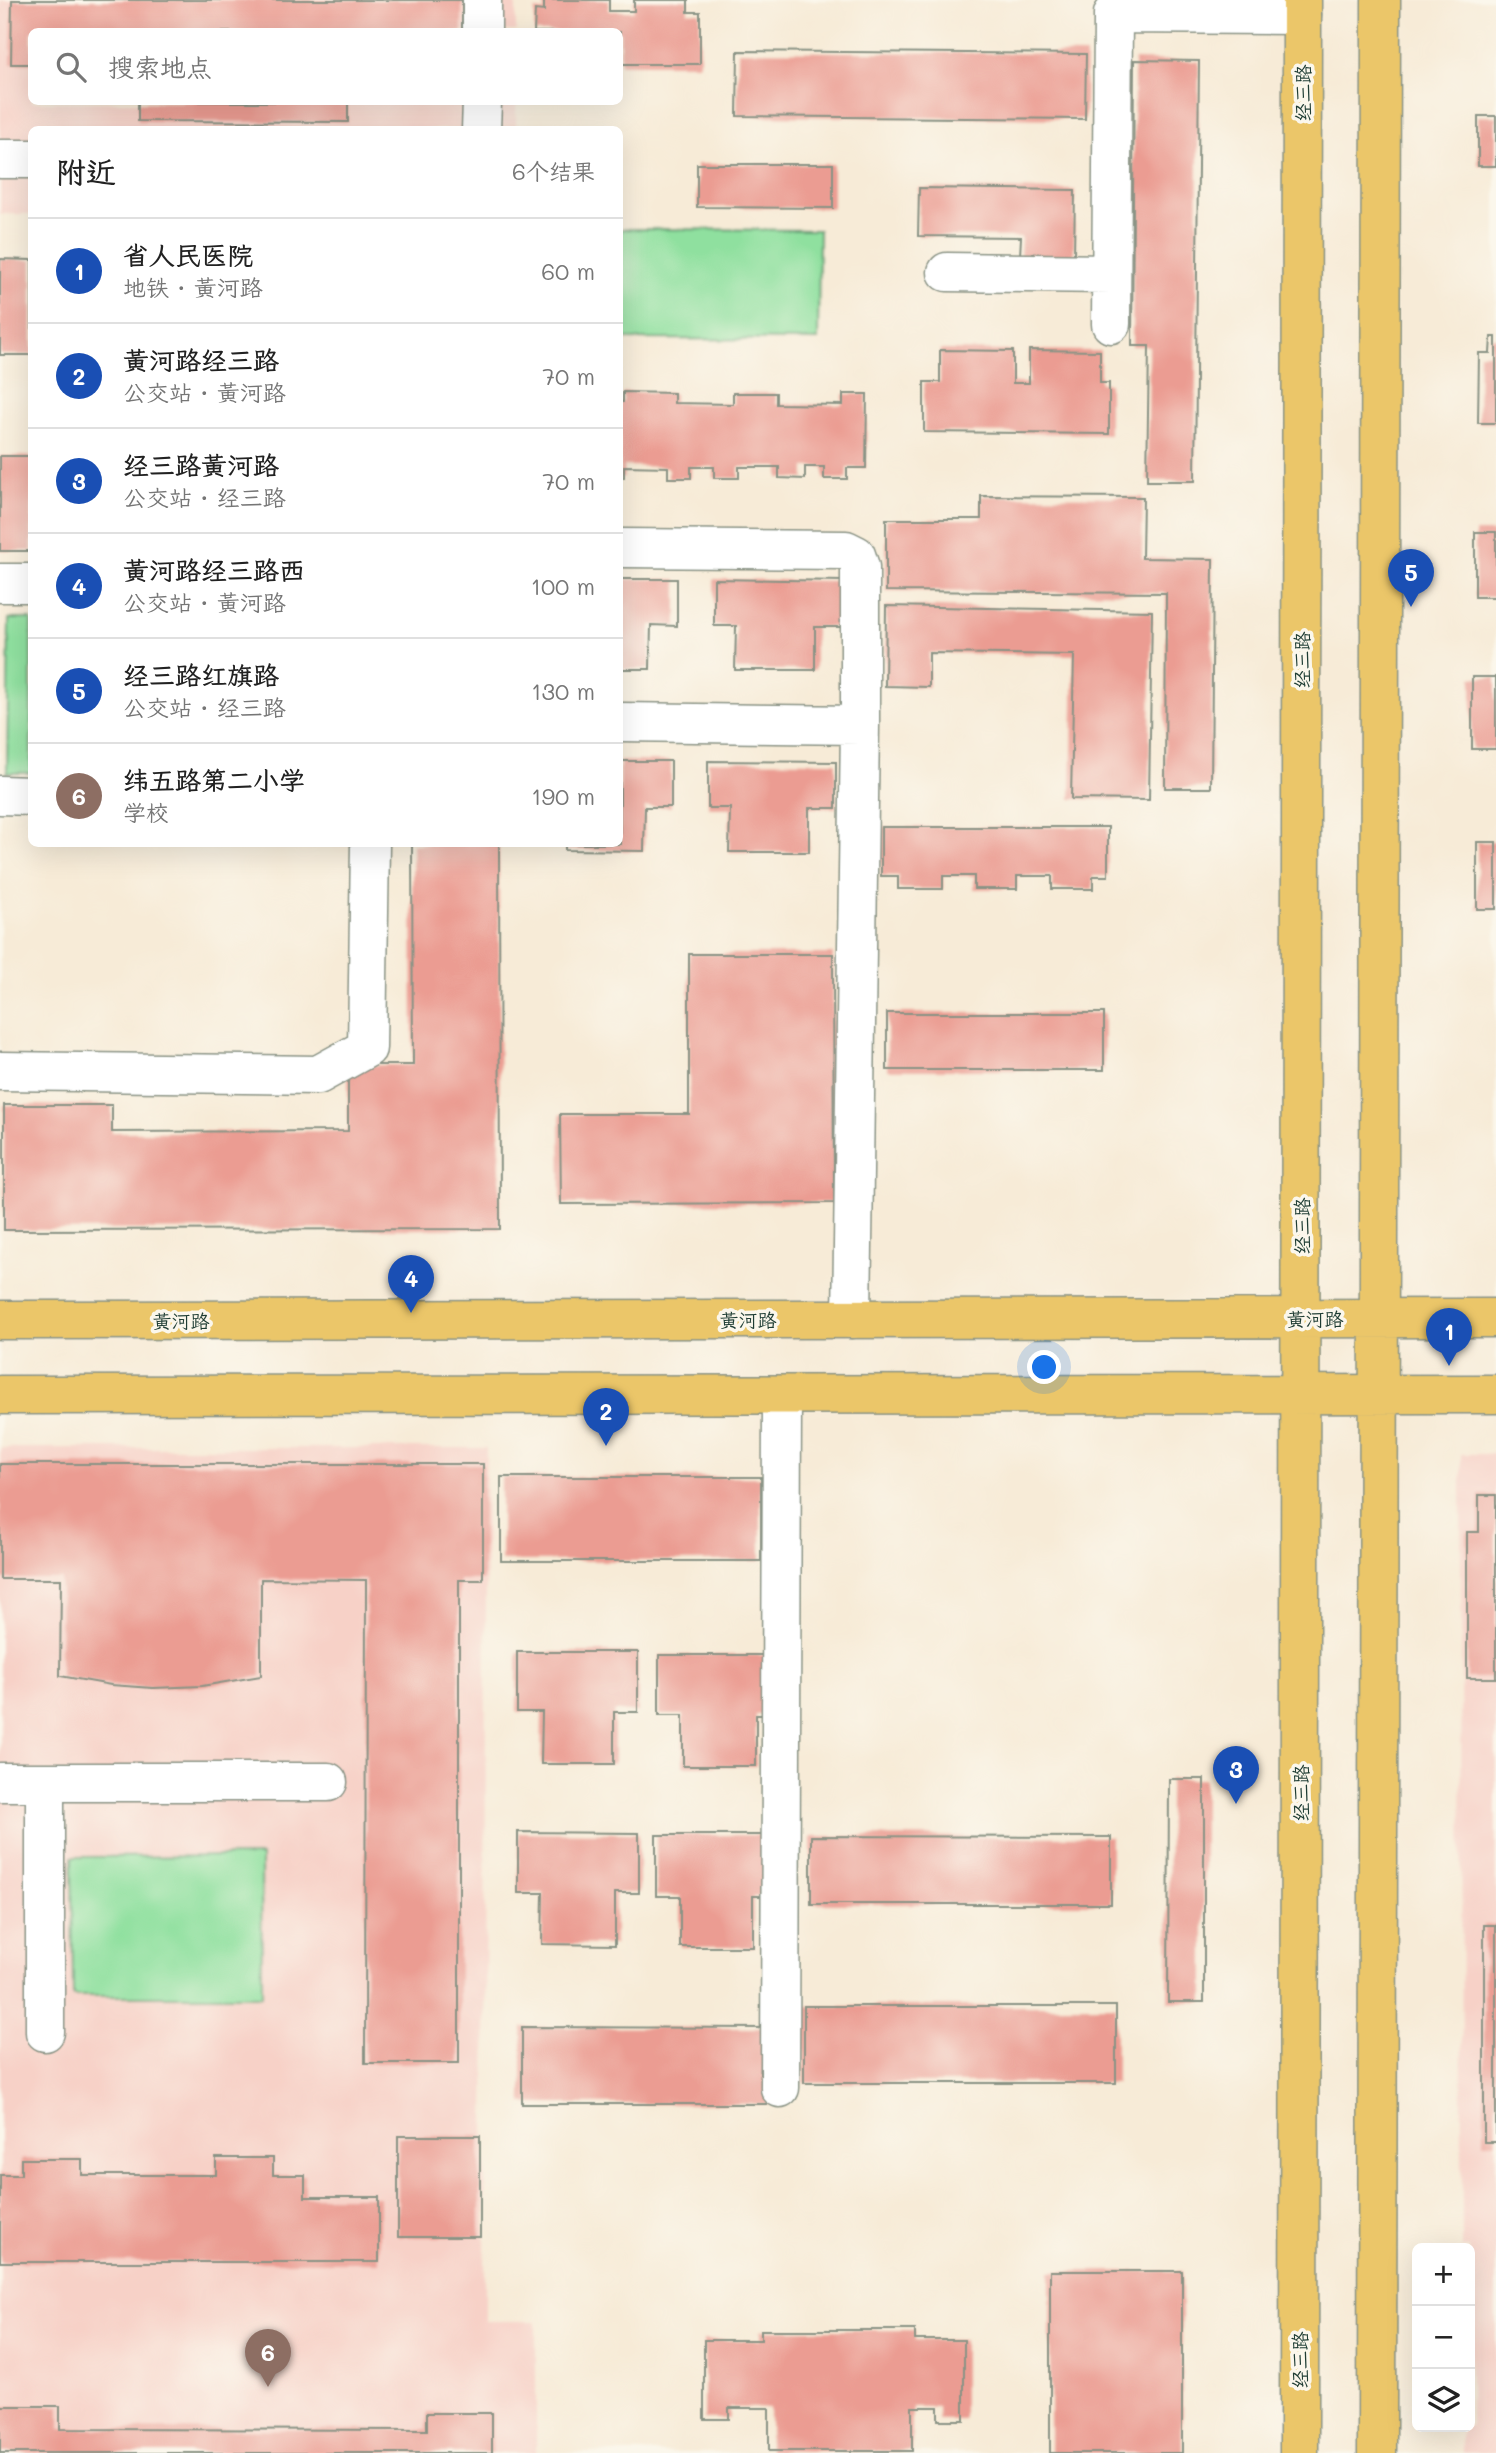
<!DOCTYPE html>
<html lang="zh">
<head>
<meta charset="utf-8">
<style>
  :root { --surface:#fff; --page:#f6f6f6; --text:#222; --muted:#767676; --line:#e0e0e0; --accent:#7c3aed }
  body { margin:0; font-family:Mali,"LXGW WenKai TC",sans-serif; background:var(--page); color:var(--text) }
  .controls { position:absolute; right:21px; bottom:21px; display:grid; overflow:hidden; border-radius:10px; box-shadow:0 7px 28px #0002 }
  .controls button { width:63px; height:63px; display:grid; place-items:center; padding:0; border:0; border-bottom:2px solid var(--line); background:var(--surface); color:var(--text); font:35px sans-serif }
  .you { position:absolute; left:1045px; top:1368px; width:24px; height:24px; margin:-18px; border:5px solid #fff; border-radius:50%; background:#1a73e8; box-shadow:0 0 0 10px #1a73e833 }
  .badge { display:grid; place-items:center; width:46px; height:46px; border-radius:50%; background:var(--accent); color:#fff; font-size:23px; font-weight:700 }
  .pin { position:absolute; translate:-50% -58px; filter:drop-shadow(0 2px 4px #0008) }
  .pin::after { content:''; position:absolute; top:37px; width:24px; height:21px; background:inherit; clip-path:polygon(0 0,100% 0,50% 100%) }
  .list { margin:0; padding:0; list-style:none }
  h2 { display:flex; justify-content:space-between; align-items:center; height:91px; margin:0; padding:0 28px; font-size:30px }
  h2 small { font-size:23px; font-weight:400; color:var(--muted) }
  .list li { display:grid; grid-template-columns:46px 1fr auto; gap:21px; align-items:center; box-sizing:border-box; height:105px; padding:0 28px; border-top:2px solid var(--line) }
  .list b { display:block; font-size:26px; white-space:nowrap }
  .list p { margin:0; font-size:23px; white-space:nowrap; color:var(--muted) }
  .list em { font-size:23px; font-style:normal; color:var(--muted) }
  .icon { flex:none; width:38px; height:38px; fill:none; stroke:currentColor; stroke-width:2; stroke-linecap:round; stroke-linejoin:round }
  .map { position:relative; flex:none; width:1496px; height:2453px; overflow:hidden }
  .search { position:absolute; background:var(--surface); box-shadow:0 7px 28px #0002; left:28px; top:28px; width:595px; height:77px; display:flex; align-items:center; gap:18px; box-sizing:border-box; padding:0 24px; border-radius:10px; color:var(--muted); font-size:26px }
  .panel { position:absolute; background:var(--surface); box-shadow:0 7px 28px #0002; left:28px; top:126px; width:595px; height:721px; border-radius:10px }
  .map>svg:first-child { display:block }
  .built { fill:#f7d1c7 }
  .green { fill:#8fe09f; stroke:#578e6a; stroke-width:2 }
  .building { fill:#eb9c92 }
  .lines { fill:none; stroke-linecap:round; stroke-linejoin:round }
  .minor-casing { stroke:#8b9486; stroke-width:41 }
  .major-casing { stroke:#8b9486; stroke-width:41 }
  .minor { stroke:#fff; stroke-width:38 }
  .major { stroke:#ebc669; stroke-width:38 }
  .labels { text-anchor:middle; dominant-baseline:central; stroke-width:7; stroke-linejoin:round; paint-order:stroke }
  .street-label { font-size:19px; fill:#1f3d34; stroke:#fbf7ec }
</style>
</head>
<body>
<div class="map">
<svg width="1496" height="2453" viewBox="0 0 1496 2453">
  <rect width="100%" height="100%" fill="#fbf7ec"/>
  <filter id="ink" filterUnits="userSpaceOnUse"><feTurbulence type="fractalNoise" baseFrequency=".0143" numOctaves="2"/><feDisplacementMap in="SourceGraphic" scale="14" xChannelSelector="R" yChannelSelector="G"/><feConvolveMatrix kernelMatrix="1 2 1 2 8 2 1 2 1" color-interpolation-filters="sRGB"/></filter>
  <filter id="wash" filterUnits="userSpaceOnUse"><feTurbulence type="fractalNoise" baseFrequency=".00686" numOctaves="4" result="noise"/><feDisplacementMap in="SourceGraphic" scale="28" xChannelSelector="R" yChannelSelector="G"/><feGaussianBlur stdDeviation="1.57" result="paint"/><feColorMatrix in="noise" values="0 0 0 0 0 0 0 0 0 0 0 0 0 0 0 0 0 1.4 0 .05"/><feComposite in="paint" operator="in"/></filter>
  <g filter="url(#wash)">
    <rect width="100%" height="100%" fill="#f7ebd7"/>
    <!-- built -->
    <path class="built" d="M0,0H516V31L32,32V102H516V129L32,130L31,214H0Z
      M0,1448H486L485,2321H536V2453H0Z
      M1461,1454H1496V2453H1462V2427H1470V2248H1462Z"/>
    <!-- green -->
    <path class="green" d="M620,229L819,230L818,340L620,339Z
      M9,619H31V773H7Z
      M261,1856L262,1996H73L72,1857Z"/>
    <g id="blocks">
      <!-- building -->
      <path class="building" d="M12,0H462V32H32V64H11Z
        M544,0H609V11H634V0H688V12H700V64H620V32H534L535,10L544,11Z
        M738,51L1086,54L1085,119L737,116Z
        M1134,60L1199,61L1195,481H1147L1149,346H1132Z
        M138,102H348V122L138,121Z
        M1478,116H1496V166H1478Z
        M697,164H833V208L697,207Z
        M919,188L1075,190L1074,256H1020L1021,237L918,236Z
        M0,259L32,260V355H0Z
        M1491,337H1496V423H1478L1479,353H1490Z
        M940,350L1013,351V383H1029V350L1100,351V383H1109V434L924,432V382H940Z
        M623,392L674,393V403L733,404V393H776V404L843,405V394H867L866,468H847V479H824V467H805V479L779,478V467H739V478H714V467H691V478H668V467L624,466V478H620V402H623Z
        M0,456H32V551H0Z
        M981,496L1143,497L1142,558L1213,559L1211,788H1165L1166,593L886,591V519H981Z
        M1475,532H1496V597H1475Z
        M620,579H677V626L651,625L650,669H620Z
        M714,579L843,581L842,627H815V670H735L736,626H714Z
        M886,606L1152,611L1149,800L1071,799L1074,655L929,653V687L885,686Z
        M1472,677H1496V749H1472Z
        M620,761H671V807H645L644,851L565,850V844H620Z
        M708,761L836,762V808H809V852H729L730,808H708Z
        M881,827H1108V876H1093V889H1052V876H1017V889H974V876H943V889H898V876H881Z
        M1477,842H1496V909H1477Z
        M412,844H499L500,1229L4,1230V1105H112V1132L348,1131V1065H413Z
        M689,954H833L834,1203L561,1204L560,1114H689Z
        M887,1013H1104V1070H887Z
        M0,1464H483V1580H459V2063H365L366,1580L261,1579V1676L202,1686L153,1688L111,1685L60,1676L61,1579H0Z
        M501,1477H761V1561H501Z
        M1479,1495H1496V1678H1467V1532H1479Z
        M517,1652H638V1712H614V1764H541L542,1712H517Z
        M659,1655H780V1715H756V1766H683V1715H659Z
        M1169,1779H1204V2002H1168Z
        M518,1832L639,1833V1893H615V1945L542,1944L543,1893H518Z
        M656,1835H777V1896H753V1947H680V1896H656Z
        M811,1836L1111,1837V1904H811Z
        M1484,1925H1496V2142H1484Z
        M804,2006H1116V2083H804Z
        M522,2027L775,2028V2104H522Z
        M398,2136H480V2237H398Z
        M216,2158H273V2175H305V2197H379V2262H0V2175H21V2159H82V2175H216Z
        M1050,2271H1182V2453H1050Z
        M761,2330H915V2340H964V2420H938V2407H912V2451H769V2408H729V2419H704V2340H761Z
        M0,2406H60V2429L427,2430V2413H492V2453H0Z"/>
    </g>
  </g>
  <g filter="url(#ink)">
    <use href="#blocks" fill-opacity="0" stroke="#8b9486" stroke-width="2"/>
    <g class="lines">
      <defs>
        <path id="minor" d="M482,32V0
          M481,130L482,102
          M0,159H32
          M947,272L1111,274
          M1111,324L1113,14L1302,15
          M620,548L846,550L856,555L860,567V725L852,1319
          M0,583H32
          M620,722L860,725
          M0,795L32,796
          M0,1071L318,1075L367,1048L370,844
          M0,1782H328
          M45,1782V2032
          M780,2088L782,1395"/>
        <path id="major" d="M0,1320L1496,1318
          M0,1395L1496,1394
          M1299,2453L1302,0
          M1377,2453L1381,0"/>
      </defs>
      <!-- minor casing -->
      <use href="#minor" class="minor-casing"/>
      <!-- major casing -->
      <use href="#major" class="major-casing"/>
      <!-- minor -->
      <use href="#minor" class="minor"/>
      <!-- major -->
      <use href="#major" class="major"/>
    </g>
  </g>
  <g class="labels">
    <!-- street labels -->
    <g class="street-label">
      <text transform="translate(1302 93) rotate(-90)">经三路</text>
      <text transform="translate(1301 660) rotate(-90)">经三路</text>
      <text transform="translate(1301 1226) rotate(-90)">经三路</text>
      <text x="1315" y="1318">黄河路</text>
      <text x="748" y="1319">黄河路</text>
      <text x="181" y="1320">黄河路</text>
      <text transform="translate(1300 1793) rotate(-90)">经三路</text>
      <text transform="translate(1299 2360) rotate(-90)">经三路</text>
    </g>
  </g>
</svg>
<div class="controls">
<button>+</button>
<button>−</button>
<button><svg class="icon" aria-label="layers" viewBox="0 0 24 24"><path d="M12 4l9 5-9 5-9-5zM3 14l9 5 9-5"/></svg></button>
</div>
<div class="you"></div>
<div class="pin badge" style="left:1449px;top:1366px;background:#1a4fb4">1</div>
<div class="pin badge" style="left:606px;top:1446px;background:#1a4fb4">2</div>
<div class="pin badge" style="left:1236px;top:1804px;background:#1a4fb4">3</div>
<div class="pin badge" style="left:411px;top:1313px;background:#1a4fb4">4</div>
<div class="pin badge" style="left:1411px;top:607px;background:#1a4fb4">5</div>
<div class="pin badge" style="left:268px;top:2387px;background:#8d6e63">6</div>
<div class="search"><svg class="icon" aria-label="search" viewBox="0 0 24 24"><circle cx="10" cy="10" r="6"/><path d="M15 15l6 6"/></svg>搜索地点</div>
<section class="panel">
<h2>附近<small>6个结果</small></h2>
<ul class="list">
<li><span class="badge" style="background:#1a4fb4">1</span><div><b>省人民医院</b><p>地铁 · 黄河路</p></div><em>60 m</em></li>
<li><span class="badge" style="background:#1a4fb4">2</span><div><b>黄河路经三路</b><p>公交站 · 黄河路</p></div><em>70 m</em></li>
<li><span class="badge" style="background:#1a4fb4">3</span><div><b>经三路黄河路</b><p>公交站 · 经三路</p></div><em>70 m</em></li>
<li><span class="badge" style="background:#1a4fb4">4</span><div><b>黄河路经三路西</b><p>公交站 · 黄河路</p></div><em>100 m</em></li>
<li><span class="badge" style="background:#1a4fb4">5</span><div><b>经三路红旗路</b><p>公交站 · 经三路</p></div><em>130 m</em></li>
<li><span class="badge" style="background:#8d6e63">6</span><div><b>纬五路第二小学</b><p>学校</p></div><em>190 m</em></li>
</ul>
</section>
</div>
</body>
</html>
